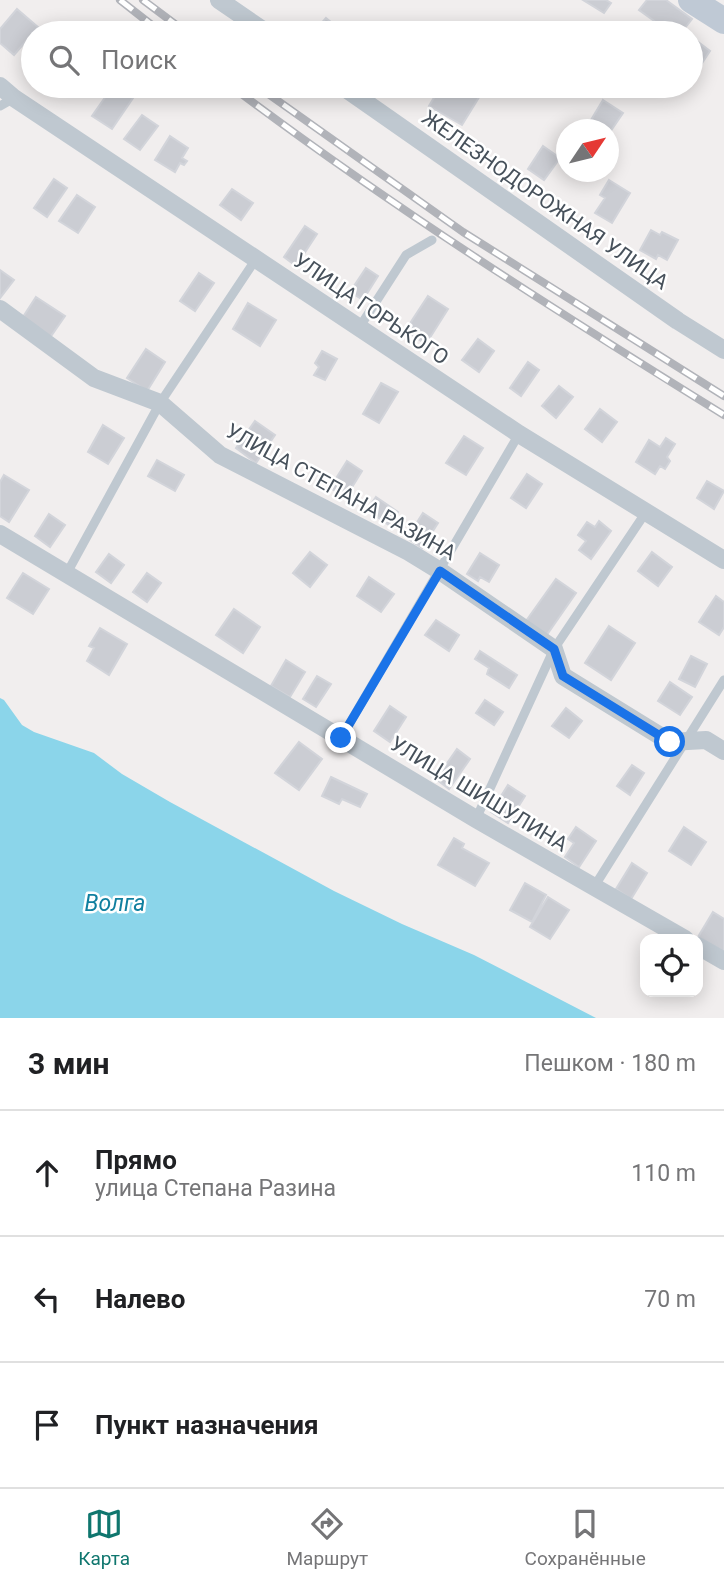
<!DOCTYPE html>
<html lang="ru">
<head>
<meta charset="utf-8">
<style>
  :root { --surface:#fff; --page:#f6f6f6; --text:#202124; --muted:#757577; --line:#e0e0e0; --accent:#0f766e }
  body { margin:0; font-family:Roboto,sans-serif; background:var(--page); color:var(--text) }
  .controls { position:absolute; right:21px; bottom:21px; display:grid; overflow:hidden; border-radius:14px; box-shadow:0 4px 18px #0003 }
  .controls button { width:63px; height:63px; display:grid; place-items:center; padding:0; border:0; border-bottom:2px solid var(--line); background:var(--surface); color:var(--text); font:35px sans-serif }
  .compass { position:absolute; left:556px; top:119px; width:63px; height:63px; border-radius:50%; background:var(--surface); box-shadow:0 4px 18px #0003; rotate:55deg }
  .stop { position:absolute; width:21px; height:21px; margin:-16px; border:5px solid #1a73e8; border-radius:50%; background:#fff }
  .stop.end { background:#1a73e8; border-color:#fff; box-shadow:0 2px 7px #0008 }
  .list { margin:0; padding:0; list-style:none }
  h2 { display:flex; justify-content:space-between; align-items:center; height:91px; margin:0; padding:0 28px; font-size:30px }
  h2 small { font-size:23px; font-weight:400; color:var(--muted) }
  .list li { display:grid; grid-template-columns:46px 1fr auto; gap:21px; align-items:center; box-sizing:border-box; height:126px; padding:0 28px; border-top:2px solid var(--line) }
  .list b { display:block; font-size:26px; white-space:nowrap }
  .list p { margin:0; font-size:23px; white-space:nowrap; color:var(--muted) }
  .list em { font-size:23px; font-style:normal; color:var(--muted) }
  .icon { flex:none; width:38px; height:38px; fill:none; stroke:currentColor; stroke-width:2; stroke-linecap:round; stroke-linejoin:round }
  .map { position:relative; flex:none; width:724px; height:1018px; overflow:hidden }
  .search { position:absolute; background:var(--surface); box-shadow:0 4px 18px #0003; left:21px; right:21px; top:21px; height:77px; display:flex; align-items:center; gap:18px; box-sizing:border-box; padding:0 24px; border-radius:38px; color:var(--muted); font-size:26px }
  .sheet { height:469px; background:var(--surface) }
  nav { display:flex; justify-content:space-around; align-items:center; box-sizing:border-box; height:98px; border-top:2px solid var(--line); background:var(--surface); font-size:19px; color:var(--muted) }
  nav a { display:grid; justify-items:center; gap:4px }
  nav .on { color:var(--accent) }
  .map>svg:first-child { display:block }
  .water { fill:#8bd5ea }
  .building { fill:#cbcdd3; stroke:#d2d4da; stroke-width:2 }
  .lines { fill:none; stroke-linecap:round; stroke-linejoin:round }
  .service { stroke:#bfc8d0; stroke-width:9 }
  .minor { stroke:#bfc8d0; stroke-width:18 }
  .secondary { stroke:#bfc9d5; stroke-width:26 }
  .rail-casing { stroke:#b1b3b9; stroke-width:8 }
  .rail { stroke:#fff; stroke-width:5; stroke-dasharray:16; stroke-linecap:butt }
  .route { stroke:#1a73e8; stroke-width:9 }
  .labels { text-anchor:middle; dominant-baseline:central; stroke-width:5; stroke-linejoin:round; paint-order:stroke }
  .street-label { font-size:21px; fill:#47515b; stroke:#fff }
  .water-label { font-size:23px; font-style:italic; fill:#0f7f9f; stroke:#fff }
</style>
</head>
<body>
<div class="map">
<svg width="724" height="1018" viewBox="0 0 724 1018">
  <rect width="100%" height="100%" fill="#f1eeee"/>
  <!-- water -->
  <path class="water" d="M0,698L4,700L22,725L34,732L94,753L122,774L170,802L334,891L402,924L474,955L596,1018H0Z"/>
  <!-- building -->
  <path class="building" d="M583,0H606L611,3L604,13Z
    M647,0H666L692,19L681,33H671L639,10Z
    M17,9L38,27L14,55L0,43V29Z
    M326,18L342,31L340,33H313Z
    M697,41L710,51L691,80V50Z
    M113,86L133,98L112,129L92,116Z
    M441,86H467L481,94L462,125L429,106Z
    M603,100L623,113L608,135V130H595L588,125Z
    M142,115L158,126L140,150L124,139Z
    M170,136L188,148L182,158L187,161L184,165L180,163L175,172L155,160Z
    M543,146L560,158L544,180L528,169Z
    M54,179L67,188L47,217L34,208Z
    M609,180L630,193L612,223L595,213L605,198L600,195Z
    M232,189L253,203L241,220L220,205Z
    M77,195L95,207L78,233L59,221Z
    M305,226L317,234L296,266L284,257Z
    M651,230L660,235L662,232L678,240L667,260L658,255L656,259L640,250Z
    M366,268L378,276L363,300L350,292Z
    M0,270L14,280L0,298Z
    M199,273L214,283L195,311L180,301Z
    M428,296L448,309L426,344L405,331Z
    M36,297L65,316L49,339L21,320Z
    M248,303L276,320L260,346L233,329Z
    M478,339L494,351L479,372L462,360Z
    M146,349L165,362L147,391L127,378Z
    M322,351L337,359L325,380L314,375L319,367L315,363Z
    M528,362L539,370L521,396L510,388Z
    M381,383L398,392L379,423L363,414Z
    M559,386L573,397L556,418L542,406Z
    M600,409L617,422L602,442L585,429Z
    M255,421L275,435L256,463L236,448Z
    M103,425L124,438L108,464L88,452Z
    M464,436L483,448L466,475L446,463Z
    M666,438L675,444L667,457L670,461L665,469L660,466L655,474L636,462L649,440L660,447Z
    M157,460L184,475L175,491L148,476Z
    M347,461L362,471L346,497L330,488Z
    M527,474L542,484L526,508L511,498Z
    M4,475L29,490L9,522L0,516V482Z
    M707,481L724,491L714,509L697,498Z
    M376,497L398,512L389,525L367,510Z
    M423,513L438,523L422,548L407,538Z
    M49,514L65,525L50,547L35,536Z
    M599,521L611,531L591,559L579,550L586,541L578,535L587,522L595,527Z
    M310,552L327,565L310,587L293,573Z
    M652,552L672,567L658,586L638,571Z
    M480,553L499,565L489,582L480,577L478,581L467,574Z
    M109,554L124,565L111,583L96,572Z
    M23,573L49,589L33,614L7,598Z
    M147,573L161,583L147,602L133,592Z
    M369,577L394,594L381,612L357,596Z
    M556,579L576,593L546,636L526,621Z
    M716,596L724,602V627L719,635L699,622Z
    M234,609L260,627L243,653L216,635Z
    M436,620L459,635L449,651L425,635Z
    M609,626L635,643L611,680L585,663Z
    M100,628L127,644L109,675L87,661L94,648L89,646Z
    M480,651L517,675L509,688L487,674L489,668L475,659Z
    M691,656L707,664L695,687L679,679Z
    M286,660L305,672L290,697L271,686Z
    M317,676L331,684L316,707L303,699Z
    M670,682L692,697L680,715L658,701Z
    M485,700L503,712L494,725L476,713Z
    M390,706L406,717L390,742L374,731Z
    M566,708L582,721L569,738L552,726Z
    M299,742L322,759L299,790L275,773Z
    M457,749L470,759L449,789L436,779Z
    M632,765L644,773L630,795L617,786Z
    M331,777L367,794L360,807L342,799L339,804L322,796Z
    M508,785L525,796L508,823L491,812Z
    M576,827L596,841L579,867L565,857L574,843L568,839Z
    M684,827L706,842L691,865L669,851Z
    M454,838L464,844L462,848L489,863L475,886L438,865Z
    M632,863L647,873L631,899L616,889Z
    M525,883L546,895L532,922L510,910Z
    M548,897L569,910L550,939L530,927Z
    M713,912L724,919V953L698,937Z"/>
  <g class="lines">
    <!-- service -->
    <path class="service" d="M0,106L14,98
      M359,328L406,255L432,240
      M67,573L160,403L256,259
      M341,738L519,434
      M476,819L554,649L646,512
      M594,887L724,680"/>
    <!-- minor -->
    <path class="minor" d="M219,0L267,33
      M0,86L14,98L519,434L724,560
      M342,86L678,321L724,350
      M0,309L94,378L160,403L220,455L409,552L440,571L554,649L563,676L670,742L706,740L724,751
      M0,534L476,819L685,939
      M698,946L724,961"/>
    <!-- secondary -->
    <path class="secondary" d="M691,0L724,21"/>
    <defs>
      <path id="rail" d="M120,0L162,33
        M143,0L187,33
        M231,86C389,205 556,311 724,415
        M257,86L463,232L724,396"/>
    </defs>
    <!-- rail casing -->
    <use href="#rail" class="rail-casing"/>
    <!-- rail -->
    <use href="#rail" class="rail"/>
  </g>
  <g class="lines">
    <!-- route -->
    <path class="route" d="M341,738L440,571L554,649L563,676L670,742"/>
  </g>
  <g class="labels">
    <!-- street labels -->
    <g class="street-label">
      <text transform="translate(545 200) rotate(35)">ЖЕЛЕЗНОДОРОЖНАЯ УЛИЦА</text>
      <text transform="translate(371 309) rotate(34)">УЛИЦА ГОРЬКОГО</text>
      <text transform="translate(341 492) rotate(29)">УЛИЦА СТЕПАНА РАЗИНА</text>
      <text transform="translate(479 794) rotate(31)">УЛИЦА ШИШУЛИНА</text>
    </g>
    <!-- water labels -->
    <g class="water-label">
      <text x="115" y="903">Волга</text>
    </g>
  </g>
</svg>
<div class="controls">
<button><svg class="icon" aria-label="locate" viewBox="0 0 24 24"><circle cx="12" cy="12" r="6"/><path d="M12 2v4M12 18v4M2 12h4M18 12h4"/></svg></button>
</div>
<svg class="compass" viewBox="-18 -18 36 36"><path d="M0-13l5 13h-10z" fill="#e53935"/><path d="M0 13l5-13h-10z" fill="#757577"/></svg>
<div class="stop" style="left:670px;top:742px"></div>
<div class="stop end" style="left:341px;top:738px"></div>
<div class="search"><svg class="icon" aria-label="search" viewBox="0 0 24 24"><circle cx="10" cy="10" r="6"/><path d="M15 15l6 6"/></svg>Поиск</div>
</div>
<section class="sheet">
<h2>3 мин<small>Пешком · 180 m</small></h2>
<ul class="list">
<li><svg class="icon" aria-label="ahead" viewBox="0 0 24 24"><path d="M12 20V5M6 11l6-6 6 6"/></svg><div><b>Прямо</b><p>улица Степана Разина</p></div><em>110 m</em></li>
<li><svg class="icon" aria-label="left" viewBox="0 0 24 24"><path d="M17 20v-9H6M10 6l-5 5 5 5"/></svg><div><b>Налево</b></div><em>70 m</em></li>
<li><svg class="icon" aria-label="arrive" viewBox="0 0 24 24"><path d="M6 21V4h12l-3 4 3 4H6"/></svg><div><b>Пункт назначения</b></div></li>
</ul>
</section>
<nav>
<a class="on"><svg class="icon" aria-label="map" viewBox="0 0 24 24"><path d="M3 6l6-2 6 2 6-2v14l-6 2-6-2-6 2zM9 4v14M15 6v14"/></svg>Карта</a>
<a><svg class="icon" aria-label="directions" viewBox="0 0 24 24"><path d="M12 3l9 9-9 9-9-9zM9 14v-3h6M13 9l2 2-2 2"/></svg>Маршрут</a>
<a><svg class="icon" aria-label="saved" viewBox="0 0 24 24"><path d="M7 4h10v16l-5-4-5 4z"/></svg>Сохранённые</a>
</nav>
</body>
</html>
